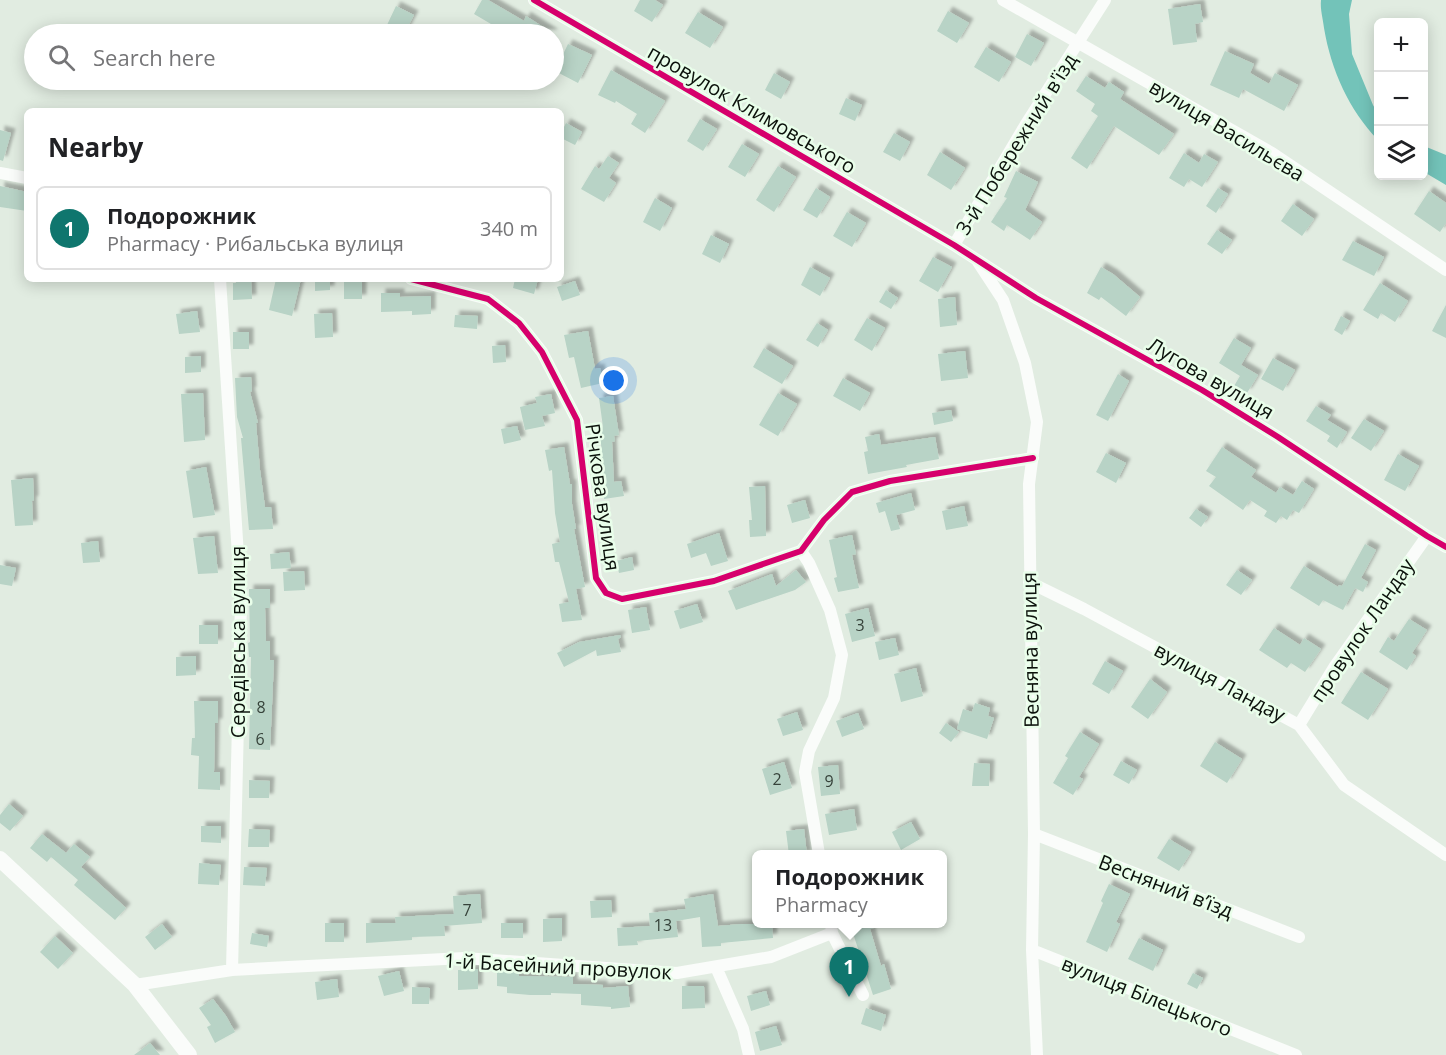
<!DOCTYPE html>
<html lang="en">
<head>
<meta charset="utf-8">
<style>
  :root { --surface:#fff; --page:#f2f2f2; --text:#202124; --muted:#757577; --line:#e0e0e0; --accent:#0f766e }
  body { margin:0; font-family:"Open Sans",sans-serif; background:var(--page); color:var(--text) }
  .controls { position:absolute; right:18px; top:18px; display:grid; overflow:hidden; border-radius:9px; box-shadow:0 3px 15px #0003 }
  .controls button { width:54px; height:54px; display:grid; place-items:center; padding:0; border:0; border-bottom:2px solid var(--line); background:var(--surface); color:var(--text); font:30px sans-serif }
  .you { position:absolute; left:614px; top:381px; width:21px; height:21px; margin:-15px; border:4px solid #fff; border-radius:50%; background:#1a73e8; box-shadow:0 0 0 9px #1a73e833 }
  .badge { display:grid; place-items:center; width:39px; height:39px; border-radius:50%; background:var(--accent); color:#fff; font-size:20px; font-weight:700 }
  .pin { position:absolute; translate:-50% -50px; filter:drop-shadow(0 2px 3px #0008) }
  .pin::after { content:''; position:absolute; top:32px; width:21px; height:18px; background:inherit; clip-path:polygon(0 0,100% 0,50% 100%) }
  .popup { position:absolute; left:752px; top:850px; width:195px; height:78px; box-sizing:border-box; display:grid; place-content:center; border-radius:9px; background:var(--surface); filter:drop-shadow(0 2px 4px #0005); font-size:20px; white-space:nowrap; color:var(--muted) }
  .popup b { font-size:22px; color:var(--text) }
  .popup::after { content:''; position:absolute; left:50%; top:100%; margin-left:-12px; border:12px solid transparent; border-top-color:var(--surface) }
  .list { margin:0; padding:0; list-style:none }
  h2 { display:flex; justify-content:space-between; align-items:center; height:78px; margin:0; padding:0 24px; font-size:26px }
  h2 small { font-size:20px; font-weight:400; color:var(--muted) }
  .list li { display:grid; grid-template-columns:39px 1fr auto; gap:18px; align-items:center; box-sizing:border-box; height:84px; margin:0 12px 12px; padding:0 12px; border:2px solid var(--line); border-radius:9px }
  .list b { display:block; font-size:22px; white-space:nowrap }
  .list p { margin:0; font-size:20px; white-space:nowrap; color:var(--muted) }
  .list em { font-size:20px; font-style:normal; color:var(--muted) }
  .icon { flex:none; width:33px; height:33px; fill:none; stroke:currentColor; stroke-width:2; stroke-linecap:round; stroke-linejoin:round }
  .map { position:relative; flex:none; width:1446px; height:1055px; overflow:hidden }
  .search { position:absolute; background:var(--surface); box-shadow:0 3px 15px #0003; left:24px; top:24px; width:540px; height:66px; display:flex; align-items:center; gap:15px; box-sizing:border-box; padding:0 21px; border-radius:33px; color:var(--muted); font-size:22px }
  .panel { position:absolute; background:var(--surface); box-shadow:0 3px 15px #0003; left:24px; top:108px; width:540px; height:174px; border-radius:9px }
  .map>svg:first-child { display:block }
  .water { fill:#73c3b9 }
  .building { fill:#b8d3c6; filter:url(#shadow) }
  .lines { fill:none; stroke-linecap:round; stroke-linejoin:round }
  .minor { stroke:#fafcfa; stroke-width:12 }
  .secondary { stroke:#fafcfa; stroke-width:16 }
  .cycleway-casing { stroke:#e9feea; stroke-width:10 }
  .cycleway { stroke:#d6006c; stroke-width:6 }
  .labels { text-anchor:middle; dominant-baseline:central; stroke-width:5; stroke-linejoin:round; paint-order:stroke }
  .number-label { font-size:16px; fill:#36423a }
  .street-label { font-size:20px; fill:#0b110b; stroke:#e9feea }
</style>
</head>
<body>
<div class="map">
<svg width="1446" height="1055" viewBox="0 0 1446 1055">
  <defs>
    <filter id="shadow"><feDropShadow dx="4.5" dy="-4.5" stdDeviation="1.5" flood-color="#0004"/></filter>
  </defs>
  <rect width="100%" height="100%" fill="#e1ece1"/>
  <!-- water -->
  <path class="water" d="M1321,0H1352L1349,14L1352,54L1373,105L1378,114V140C1349,110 1331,70 1324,28C1323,19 1320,9 1321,0Z
    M1424,146L1446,155V185L1424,172Z"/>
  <!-- building -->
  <path class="building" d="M482,0H488L524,21L526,16L554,34H508L474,14Z
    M640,0H655L663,5L652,22L634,11Z
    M1200,4L1203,22L1195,24L1197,42L1173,45L1168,9Z
    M396,6L414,15L404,34L387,25Z
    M948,11L969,23L957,43L937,31Z
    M698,12L723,27L710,48L685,33Z
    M1027,34L1044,43L1031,66L1015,57Z
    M568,44L592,55L578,83L555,71Z
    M986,47L1011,62L999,82L974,67Z
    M1225,51L1254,64L1250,73L1269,84L1275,73L1298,85L1284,111L1243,89L1239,98L1210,85Z
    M611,70L665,101L645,133L631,124L637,114L616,101L615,103L598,95Z
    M774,73L790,82L781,99L765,90Z
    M1086,76L1105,88L1109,82L1124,92L1120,99L1174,134L1159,155L1114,126L1087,169L1071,158L1098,116L1091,111L1095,104L1076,91Z
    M846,98L862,105L855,121L839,114Z
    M700,119L717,129L703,151L687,141Z
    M566,123L582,132L575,145L561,138V133Z
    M0,130L11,133L3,161L0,160Z
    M894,133L910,142L900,161L883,152Z
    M742,144L759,154L745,177L728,167Z
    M940,152L965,168L951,190L927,175Z
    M1184,153L1199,163L1204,154L1218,162L1202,187L1189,179L1184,187L1169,178Z
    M608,156L619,163L609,178L616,183L604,202L581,189L595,166L599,169Z
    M778,166L796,177L774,212L756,200Z
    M1016,171L1038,182L1025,210L1042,222L1030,240L1007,225L1004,231L991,222L1007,198L1004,197Z
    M0,186L27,192V211L0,207Z
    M816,188L830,197L817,218L803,210Z
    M1218,188L1228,194L1216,213L1206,206Z
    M1429,191L1446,203V223L1440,232L1414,214Z
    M655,198L672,208L660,231L643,222Z
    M1293,204L1314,219L1302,236L1281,221Z
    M847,212L866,223L852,247L833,236Z
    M1217,230L1232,240L1222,254L1207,244Z
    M711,235L729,244L720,263L702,254Z
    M1353,241L1384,257L1374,276L1342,260Z
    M933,257L952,267L938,292L919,281Z
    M810,267L830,278L820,296L801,285Z
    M1101,267L1113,274L1140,297L1126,316L1101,297L1099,300L1087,293Z
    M236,279H251L252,299L233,300V283H236Z
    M276,279H301L292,316L269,310Z
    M315,279H330V290L315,291Z
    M515,279H538L534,294L513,288Z
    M575,281L580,295L562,301L557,287Z
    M344,282H362V299H344Z
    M1380,283L1408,301L1395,322L1381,313L1378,319L1363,310Z
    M886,290L898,298L891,309L879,302Z
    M381,293H400V297L431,296V314L412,315V311L381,312Z
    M955,297L957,325L940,327L938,299Z
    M1446,305V338L1432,331Z
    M197,311L200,332L179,334L176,314Z
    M332,313L333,337L315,338L314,314Z
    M455,315L478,316L477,329L454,327Z
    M1341,316L1350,321L1342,335L1334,330Z
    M867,318L885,328L872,351L854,340Z
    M817,323L828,330L818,347L806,340Z
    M588,331L595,369L600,368L603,383L581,388L574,357L569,358L564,335Z
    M233,332H249V349H233Z
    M1234,338L1251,348L1241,365L1258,375L1247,393L1234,386L1240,376L1219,363Z
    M505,345L506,362L493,363L492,346Z
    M764,348L793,366L782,384L753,367Z
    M965,351L968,378L941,381L938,354Z
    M201,356V372L185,373V357Z
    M1273,358L1295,370L1283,391L1261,379Z
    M1118,374L1129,381L1108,421L1096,415Z
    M251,377L252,391L250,392L258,423H256L260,470L265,507H271L273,529L249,530L241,438H243L237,417L235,378Z
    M843,378L870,393L860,411L833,396Z
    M203,393L205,440L184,442L181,394Z
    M778,393L797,404L778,436L759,425Z
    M551,394L555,413L542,416L545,426L525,430L520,407L537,403L535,397Z
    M613,396L619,435L614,436L615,441L612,442L614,482L621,481L624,496L604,499L601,443H599L598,428L603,427L599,398Z
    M1316,406L1331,415L1327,420L1347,432L1337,448L1327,441L1330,436L1306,421Z
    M951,410L953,421L934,425L932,413Z
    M1364,419L1384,431L1371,451L1351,438Z
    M517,426L521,440L504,444L501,429Z
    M879,434L881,445L935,437L939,459L906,465L907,467L868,474L864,452L868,451L865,437Z
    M564,447L570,484H572V504L576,529H574L585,587L576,589L582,620L562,622L559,604L569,602L559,562H555L552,544L560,542L555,513L552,470L549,471L545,450Z
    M1222,447L1256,470L1251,477L1276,493L1280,487L1293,495L1302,481L1314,489L1299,513L1293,510L1287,520L1281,516L1276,523L1264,516L1267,511L1250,500L1243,510L1209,486L1216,477L1206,471Z
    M1106,453L1126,463L1116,483L1096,472Z
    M1398,454L1419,466L1405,491L1384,480Z
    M206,467L215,515L193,518L186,471Z
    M33,478L34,500L32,501L33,525L15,526L11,480Z
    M765,486L766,536L750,537L749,520H752L749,487Z
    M911,493L915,510L896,515L900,529L891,531L885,511L879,513L876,503Z
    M805,500L810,518L792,523L787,505Z
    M964,506L968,526L946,530L942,511Z
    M1196,509L1208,517L1201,527L1189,518Z
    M719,533L728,561L711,566L706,553L691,558L687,544Z
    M852,535L856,554L852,555L859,588L838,592L834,578L837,577L829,540Z
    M214,536L218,573L198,574L193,538Z
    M98,541L100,562L83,563L81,543Z
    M1365,544L1376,550L1361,578L1368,582L1363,592L1355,588L1343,610L1323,600L1319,606L1290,588L1304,566L1338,587L1339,585L1342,586Z
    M289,552L291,568L271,569L270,554Z
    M632,557L634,570L619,573L616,561Z
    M0,565L16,568L12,586L0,584Z
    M796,570L806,582L795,590L736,610L728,591L772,574L776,586Z
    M1237,570L1252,580L1241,595L1226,585Z
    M304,571L305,590L284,591L283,572Z
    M249,589H270V608H265L266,641H270V660H274L270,750L249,749L251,657H249L248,643L250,642Z
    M697,604L703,622L680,629L674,611Z
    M646,607L650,630L632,633L628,610Z
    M868,608L875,636L852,642L845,614Z
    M1409,619L1427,630L1412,653L1416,656L1407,670L1379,652L1388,637L1394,641Z
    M199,625H218V644H199Z
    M1274,628L1300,645L1304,638L1321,649L1305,672L1291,663L1287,668L1259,650Z
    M620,635L621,637L618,639L621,652L597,656L596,650L564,667L557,653L579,642Z
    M895,638L899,655L879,660L875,642Z
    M196,656V675L176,676V657Z
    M1105,661L1123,671L1109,694L1092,684Z
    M916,668L923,696L901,702L894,674Z
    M1361,672L1388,689L1368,720L1341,703Z
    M1150,679L1167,692L1148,719L1131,707Z
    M194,701H218V723H215L214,772H220V790L198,789L199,756L191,755L192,738H195Z
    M975,703L990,708L988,716L994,718L987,739L957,729L963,709L972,712Z
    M797,712L803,730L783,736L777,719Z
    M858,713L864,729L842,737L836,721Z
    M946,723L959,732L951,742L939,733Z
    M1080,732L1099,744L1079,777L1083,779L1073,795L1053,783L1068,758L1065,756Z
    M1215,742L1242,759L1227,783L1200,766Z
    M1121,761L1137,770L1129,784L1113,775Z
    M784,762L792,788L770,795L762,769Z
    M974,763L990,764L989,786H972Z
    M838,765L840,794L821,796L818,767Z
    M249,780L270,781L269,798H249Z
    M9,804L23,816L10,831L0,823V815Z
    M854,809L857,830L829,835L825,814Z
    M911,822L920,839L901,850L892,832Z
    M201,826H221V843L201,842Z
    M249,829L270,830L269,847H248Z
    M804,829L807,855H789L786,831Z
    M42,834L66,853L74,844L90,857L81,867L126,908L115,920L74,885L78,880L51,857L47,862L30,848Z
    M1169,839L1191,852L1179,871L1157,858Z
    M199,863L221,865L219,885L198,884Z
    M244,867L267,868L265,886L243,885Z
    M1109,884L1130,894L1116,922L1120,924L1107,952L1086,942L1103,903L1101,901Z
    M480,894L482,923L444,926L445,936L412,937V940L366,943V923H396L395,917L454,914L453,896Z
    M713,894L718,926L741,924H772L773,938L721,943V946L702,947L700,917L676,921L678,937L637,941L638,945L618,946L617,928L650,926L649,913L686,909L684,899Z
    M611,900L612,917L591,918L590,901Z
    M562,918V941L543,942V919Z
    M325,923H344V942H325Z
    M501,923H523V938H501Z
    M162,924L172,937L155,950L145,937Z
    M850,924H881V926L870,929L881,966L884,964L891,989L873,995Z
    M252,933L269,936L267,947L250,944Z
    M55,936L73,953L58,969L40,952Z
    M1139,938L1163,950L1153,971L1128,959Z
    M478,969V989L458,990V970Z
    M497,970L519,971V976L573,977V984L603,985V988L628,986L630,1007L611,1009V1007L581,1005V994L551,993V995H530L507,993V987L497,986Z
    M399,971L404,991L384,996L378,976Z
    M1193,973L1203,978L1197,989L1187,984Z
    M337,979L339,997L317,1000L315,982Z
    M682,986H704L705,1008L682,1009Z
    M412,987L430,988L429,1004H412Z
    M766,991L770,1005L751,1011L747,996Z
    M213,999L226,1016L235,1032L215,1043L207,1027L211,1025L199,1008Z
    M866,1008L886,1015L881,1031L861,1024Z
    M776,1026L782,1045L760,1051L755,1032Z
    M150,1043L160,1055H134Z"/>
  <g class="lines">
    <!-- minor -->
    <path class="minor" d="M534,0L954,245L1036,298L1202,390L1278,437L1427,536L1446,547
      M1003,0L1272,153L1446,270
      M0,173L27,178
      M954,245L1026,124L1105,0
      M978,262L1003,300L1025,363L1037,422L1029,484L1034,834L1032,950L1037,1055
      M220,279L241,601L232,970
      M411,279L488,299L519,323L542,352L577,420L596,578L606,593L622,599L714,581L801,551L824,520L852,492L890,481L1033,458
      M801,551L809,563L830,610L842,655L834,698L809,751L805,772L819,854
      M1029,582L1084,609L1299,725L1344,785L1446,855
      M1299,725L1335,666L1427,536
      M1034,834L1299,937
      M831,924L832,933L863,995
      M1032,950L1296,1055
      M716,967L743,1029L749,1055
      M135,985L232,970L464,958L677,973L771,957L832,933"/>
    <!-- secondary -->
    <path class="secondary" d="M0,859L135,985L189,1055"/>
    <defs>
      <path id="cycleway" d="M534,0L954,245L1036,298L1202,390L1278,437L1427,536L1446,547
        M411,279L488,299L519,323L542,352L577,420L596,578L606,593L622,599L714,581L801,551L824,520L852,492L890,481L1033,458"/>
    </defs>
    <!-- cycleway casing -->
    <use href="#cycleway" class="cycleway-casing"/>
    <!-- cycleway -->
    <use href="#cycleway" class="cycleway"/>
  </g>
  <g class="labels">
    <!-- number labels -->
    <g class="number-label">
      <text x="860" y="625">3</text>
      <text x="261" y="707">8</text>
      <text x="260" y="739">6</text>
      <text x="777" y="779">2</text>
      <text x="829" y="781">9</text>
      <text x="467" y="910">7</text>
      <text x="663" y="925">13</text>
    </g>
    <!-- street labels -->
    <g class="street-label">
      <text transform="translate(752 109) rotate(30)">провулок Климовського</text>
      <text transform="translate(1227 130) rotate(31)">вулиця Васильєва</text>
      <text transform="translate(1016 144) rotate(-58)">3-й Побережний в'їзд</text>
      <text transform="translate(1211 378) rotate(30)">Лугова вулиця</text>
      <text transform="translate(603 497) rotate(82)">Річкова вулиця</text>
      <text transform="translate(1362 630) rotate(-56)">провулок Ландау</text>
      <text transform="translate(237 642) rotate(-90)">Середівська вулиця</text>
      <text transform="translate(1030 650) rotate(-91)">Весняна вулиця</text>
      <text transform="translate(1220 682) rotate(28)">вулиця Ландау</text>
      <text transform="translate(1166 886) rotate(21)">Весняний вʼїзд</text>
      <text transform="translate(558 966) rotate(3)">1-й Басейний провулок</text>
      <text transform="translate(1147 996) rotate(22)">вулиця Білецького</text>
    </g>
  </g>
</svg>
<div class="controls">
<button>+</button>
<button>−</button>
<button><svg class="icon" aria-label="layers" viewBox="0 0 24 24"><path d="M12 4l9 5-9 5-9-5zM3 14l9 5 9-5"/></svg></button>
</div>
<div class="you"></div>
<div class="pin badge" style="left:849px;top:997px">1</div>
<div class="popup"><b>Подорожник</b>Pharmacy</div>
<div class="search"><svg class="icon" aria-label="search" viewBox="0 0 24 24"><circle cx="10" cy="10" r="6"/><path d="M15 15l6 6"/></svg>Search here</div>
<section class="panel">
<h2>Nearby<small></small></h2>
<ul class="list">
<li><span class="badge">1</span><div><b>Подорожник</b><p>Pharmacy · Рибальська вулиця</p></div><em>340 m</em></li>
</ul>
</section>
</div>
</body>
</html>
